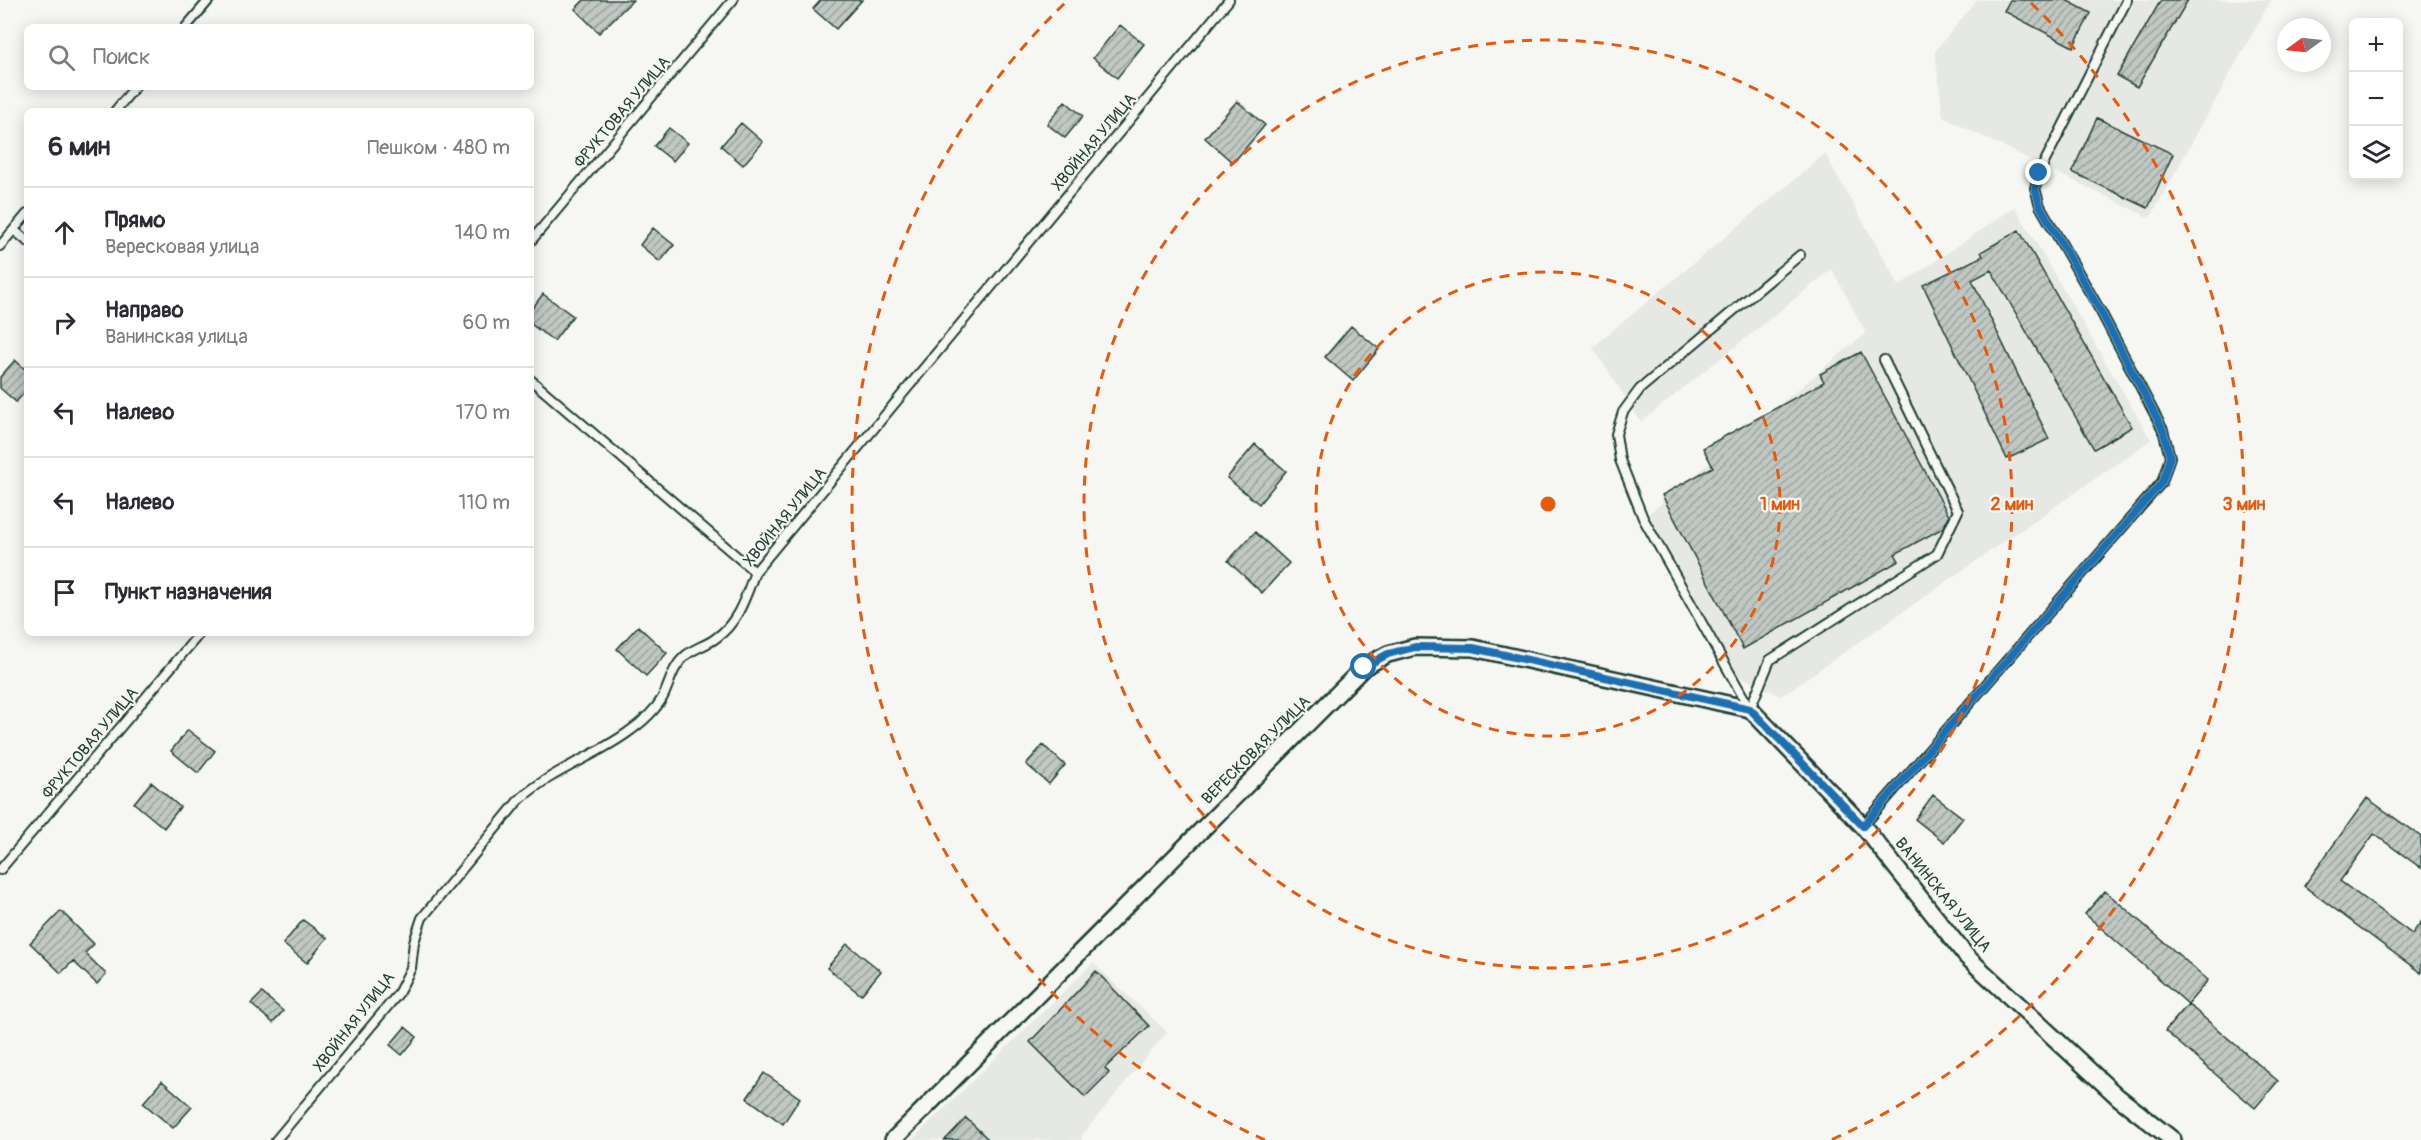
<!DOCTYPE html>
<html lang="ru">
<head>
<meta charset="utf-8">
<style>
  :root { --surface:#fff; --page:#f2f2f3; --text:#2b2b33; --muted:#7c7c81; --line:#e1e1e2 }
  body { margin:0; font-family:Pangolin,sans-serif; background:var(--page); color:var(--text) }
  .controls { position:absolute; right:18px; top:18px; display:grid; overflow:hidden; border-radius:9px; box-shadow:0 3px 15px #0003 }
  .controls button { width:54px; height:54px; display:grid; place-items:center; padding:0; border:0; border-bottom:2px solid var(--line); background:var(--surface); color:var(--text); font:30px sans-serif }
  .compass { position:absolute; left:2277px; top:18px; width:54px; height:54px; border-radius:50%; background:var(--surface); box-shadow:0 3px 15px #0003; rotate:255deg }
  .stop { position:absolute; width:18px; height:18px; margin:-14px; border:4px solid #1f6fb2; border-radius:50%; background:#fff }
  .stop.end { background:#1f6fb2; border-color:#fff; box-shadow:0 2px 6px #0008 }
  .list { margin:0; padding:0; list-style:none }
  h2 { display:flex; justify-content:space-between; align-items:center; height:78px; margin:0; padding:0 24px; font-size:26px }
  h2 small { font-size:20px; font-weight:400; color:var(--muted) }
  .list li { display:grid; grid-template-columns:39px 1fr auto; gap:18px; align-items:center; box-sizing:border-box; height:90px; padding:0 24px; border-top:2px solid var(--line) }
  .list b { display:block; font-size:22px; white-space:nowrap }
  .list p { margin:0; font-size:20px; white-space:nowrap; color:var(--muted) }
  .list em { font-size:20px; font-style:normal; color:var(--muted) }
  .icon { flex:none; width:33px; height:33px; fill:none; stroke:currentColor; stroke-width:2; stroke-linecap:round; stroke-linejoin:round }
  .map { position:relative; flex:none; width:2421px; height:1140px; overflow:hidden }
  .search { position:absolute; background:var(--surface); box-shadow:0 3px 15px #0003; left:24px; top:24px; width:510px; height:66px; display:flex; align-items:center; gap:15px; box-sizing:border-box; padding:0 21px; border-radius:9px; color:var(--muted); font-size:22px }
  .panel { position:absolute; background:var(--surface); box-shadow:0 3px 15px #0003; left:24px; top:108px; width:510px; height:528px; border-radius:9px }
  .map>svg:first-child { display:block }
  .built { fill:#e6e8e4 }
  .building { fill:url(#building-hatch); stroke:#1f3d34; stroke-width:1.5 }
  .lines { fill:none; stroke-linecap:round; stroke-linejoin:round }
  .service-casing { stroke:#1f3d34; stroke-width:12 }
  .minor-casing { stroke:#1f3d34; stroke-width:20 }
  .service { stroke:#f6f6f2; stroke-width:8 }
  .minor { stroke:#f6f6f2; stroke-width:15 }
  .route { stroke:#1f6fb2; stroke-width:8 }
  .ring { fill:none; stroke:#e8590c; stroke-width:3; stroke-dasharray:10 8 }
  .labels { text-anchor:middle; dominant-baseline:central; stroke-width:4.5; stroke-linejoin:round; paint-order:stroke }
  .street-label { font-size:16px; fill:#1f3d34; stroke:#f6f6f2 }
  .centre { fill:#e8590c; stroke:#f6f6f2; stroke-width:3 }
  .ring-label { font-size:18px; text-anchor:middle; font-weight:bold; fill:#e8590c; stroke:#f6f6f2; stroke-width:4.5; stroke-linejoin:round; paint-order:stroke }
</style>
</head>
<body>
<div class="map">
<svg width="2421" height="1140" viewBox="0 0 2421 1140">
  <defs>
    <pattern id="building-hatch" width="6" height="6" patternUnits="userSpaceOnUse" patternTransform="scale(1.5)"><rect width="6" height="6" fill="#c1c8c3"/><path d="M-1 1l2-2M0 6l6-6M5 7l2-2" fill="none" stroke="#9ca49f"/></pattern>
  </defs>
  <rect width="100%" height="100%" fill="#f6f6f2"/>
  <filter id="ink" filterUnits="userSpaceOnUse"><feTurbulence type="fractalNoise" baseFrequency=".0167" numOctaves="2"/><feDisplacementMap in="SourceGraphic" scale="12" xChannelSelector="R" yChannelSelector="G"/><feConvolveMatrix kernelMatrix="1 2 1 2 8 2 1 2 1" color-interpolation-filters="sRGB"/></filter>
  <g filter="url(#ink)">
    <!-- built -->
    <path class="built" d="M1977,0H2271L2150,218L1943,117L1935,51Z
      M1825,154L1899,286L2015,207L2151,440L1781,696L1729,671L1646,516L1866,333L1832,269L1641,422L1593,347Z
      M1093,963L1167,1032L1082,1135V1140H912Z"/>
    <!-- building -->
    <path class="building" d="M584,0H633L599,33L575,9Z
      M821,0H862L836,29L813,9Z
      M2010,0H2066L2091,13L2073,47L2004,11Z
      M2161,0H2188L2137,87L2117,76Z
      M1120,25L1144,44L1117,78L1093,58Z
      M1065,101L1083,116L1065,138L1047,124Z
      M1237,101L1265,125L1233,163L1205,138Z
      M2097,118L2173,154L2148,208L2072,172Z
      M741,123L763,142L743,165L721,146Z
      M669,128L688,143L673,161L654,146Z
      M653,228L674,245L660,262L640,245Z
      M2019,230L2132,427L2094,449L1991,270L1972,280L2049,439L2007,459L1923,285L1983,256L1981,252Z
      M543,294L573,316L554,341L531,324V310Z
      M1351,326L1379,349L1353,381L1325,357Z
      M1861,352L1949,516L1943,528L1895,554L1899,561L1743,649L1662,495L1713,467L1703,448L1824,382L1820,374Z
      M15,360L27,371V390L16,402L0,388V377Z
      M1255,444L1286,471L1259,504L1227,478Z
      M1255,532L1289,563L1262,593L1228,561Z
      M638,626L667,653L646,676L617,649Z
      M188,730L215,751L198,773L171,751Z
      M1043,745L1065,765L1049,784L1026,764Z
      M151,782L180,807L164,828L134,803Z
      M1933,795L1963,818L1944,842L1915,819Z
      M2367,798L2421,837V868L2374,834L2340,881L2412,934L2421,922V973L2304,886Z
      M2105,891L2208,980L2188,1004L2085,914Z
      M61,911L94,944L85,953L106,974L97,984L73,961L61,973L30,943Z
      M303,920L327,938L307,963L283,944Z
      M847,944L881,971L861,995L827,968Z
      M1096,971L1149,1026L1105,1068L1109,1073L1085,1097L1030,1042Z
      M262,993L283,1011L273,1023L251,1004Z
      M2188,1004L2278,1081L2255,1108L2165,1031Z
      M405,1027L417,1037L402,1055L390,1045Z
      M764,1073L800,1098L783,1124L747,1098Z
      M162,1081L192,1107L173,1128L143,1103Z
      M966,1118L989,1140H945Z"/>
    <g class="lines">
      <defs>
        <path id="service" d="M186,27L209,0
          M115,111L135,87
          M14,230L27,241
          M531,241L733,0
          M0,246L27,214
          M531,380L755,572
          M1750,709L1643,518L1620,460L1616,434L1623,412L1640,389L1800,255
          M1750,709L1770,660L1937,554L1958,511L1884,360
          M1863,826L2162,482L2170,457L2163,430L2101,312L2040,206L2035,188L2039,173L2127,0
          M0,870L200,633
          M276,1140L398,994L411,968L414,942L422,918L518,801C550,771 592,758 627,733C640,724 655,711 663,697C670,683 672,668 684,657C693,648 706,646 716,638C738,623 746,596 755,572L1229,0"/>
        <path id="minor" d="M893,1140L1364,667L1388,654L1415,647L1473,648L1750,709L1863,826L1967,957L2118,1097L2173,1140"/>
      </defs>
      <!-- service casing -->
      <use href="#service" class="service-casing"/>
      <!-- minor casing -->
      <use href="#minor" class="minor-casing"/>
      <!-- service -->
      <use href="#service" class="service"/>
      <!-- minor -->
      <use href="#minor" class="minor"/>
    </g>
  </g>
  <g class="lines" filter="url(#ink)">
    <!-- route -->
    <path class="route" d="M1364,667L1388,654L1415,647L1473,648L1750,709L1863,826L2162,482L2170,457L2163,430L2101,312L2040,206L2035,188L2039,173"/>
  </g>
  <!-- distance rings -->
  <g class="ring">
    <circle cx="1548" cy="504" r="232"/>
    <circle cx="1548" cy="504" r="464"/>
    <path d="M1265 1140A696 696 0 0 1 1065 3M2031 3A696 696 0 0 1 1831 1140"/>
  </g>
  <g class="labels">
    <!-- street labels -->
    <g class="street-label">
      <text transform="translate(622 112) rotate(-50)">ФРУКТОВАЯ УЛИЦА</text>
      <text transform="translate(1094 142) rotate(-50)">ХВОЙНАЯ УЛИЦА</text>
      <text transform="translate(785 517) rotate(-51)">ХВОЙНАЯ УЛИЦА</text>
      <text transform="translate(90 743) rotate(-50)">ФРУКТОВАЯ УЛИЦА</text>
      <text transform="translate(1256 750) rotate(-45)">ВЕРЕСКОВАЯ УЛИЦА</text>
      <text transform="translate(1943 895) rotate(51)">ВАНИНСКАЯ УЛИЦА</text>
      <text transform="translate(354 1022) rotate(-52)">ХВОЙНАЯ УЛИЦА</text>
    </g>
  </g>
  <circle cx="1548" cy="504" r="9" class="centre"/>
  <g class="ring-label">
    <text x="1780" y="510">1 мин</text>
    <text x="2012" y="510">2 мин</text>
    <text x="2244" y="510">3 мин</text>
  </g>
</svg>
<div class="controls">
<button>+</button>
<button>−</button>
<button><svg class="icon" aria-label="layers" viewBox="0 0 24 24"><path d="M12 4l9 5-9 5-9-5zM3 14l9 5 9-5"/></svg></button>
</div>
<svg class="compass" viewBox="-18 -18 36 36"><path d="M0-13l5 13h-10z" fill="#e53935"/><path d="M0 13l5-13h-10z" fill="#7c7c81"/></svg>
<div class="stop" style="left:1364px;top:667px"></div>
<div class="stop end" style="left:2039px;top:173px"></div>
<div class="search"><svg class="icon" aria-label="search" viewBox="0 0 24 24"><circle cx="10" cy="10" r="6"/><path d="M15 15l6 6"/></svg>Поиск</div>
<section class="panel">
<h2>6 мин<small>Пешком · 480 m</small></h2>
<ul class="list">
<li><svg class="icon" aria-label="ahead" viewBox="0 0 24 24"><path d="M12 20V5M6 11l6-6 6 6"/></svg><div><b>Прямо</b><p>Вересковая улица</p></div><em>140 m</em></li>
<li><svg class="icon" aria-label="right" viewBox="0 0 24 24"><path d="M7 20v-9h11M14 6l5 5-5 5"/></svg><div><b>Направо</b><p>Ванинская улица</p></div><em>60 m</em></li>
<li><svg class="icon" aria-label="left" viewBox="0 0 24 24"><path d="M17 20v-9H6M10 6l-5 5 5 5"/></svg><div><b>Налево</b></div><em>170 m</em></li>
<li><svg class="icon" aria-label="left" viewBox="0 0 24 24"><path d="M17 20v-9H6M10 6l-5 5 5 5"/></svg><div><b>Налево</b></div><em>110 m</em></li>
<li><svg class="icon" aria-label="arrive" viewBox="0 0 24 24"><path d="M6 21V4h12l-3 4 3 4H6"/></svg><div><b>Пункт назначения</b></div></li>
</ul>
</section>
</div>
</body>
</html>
